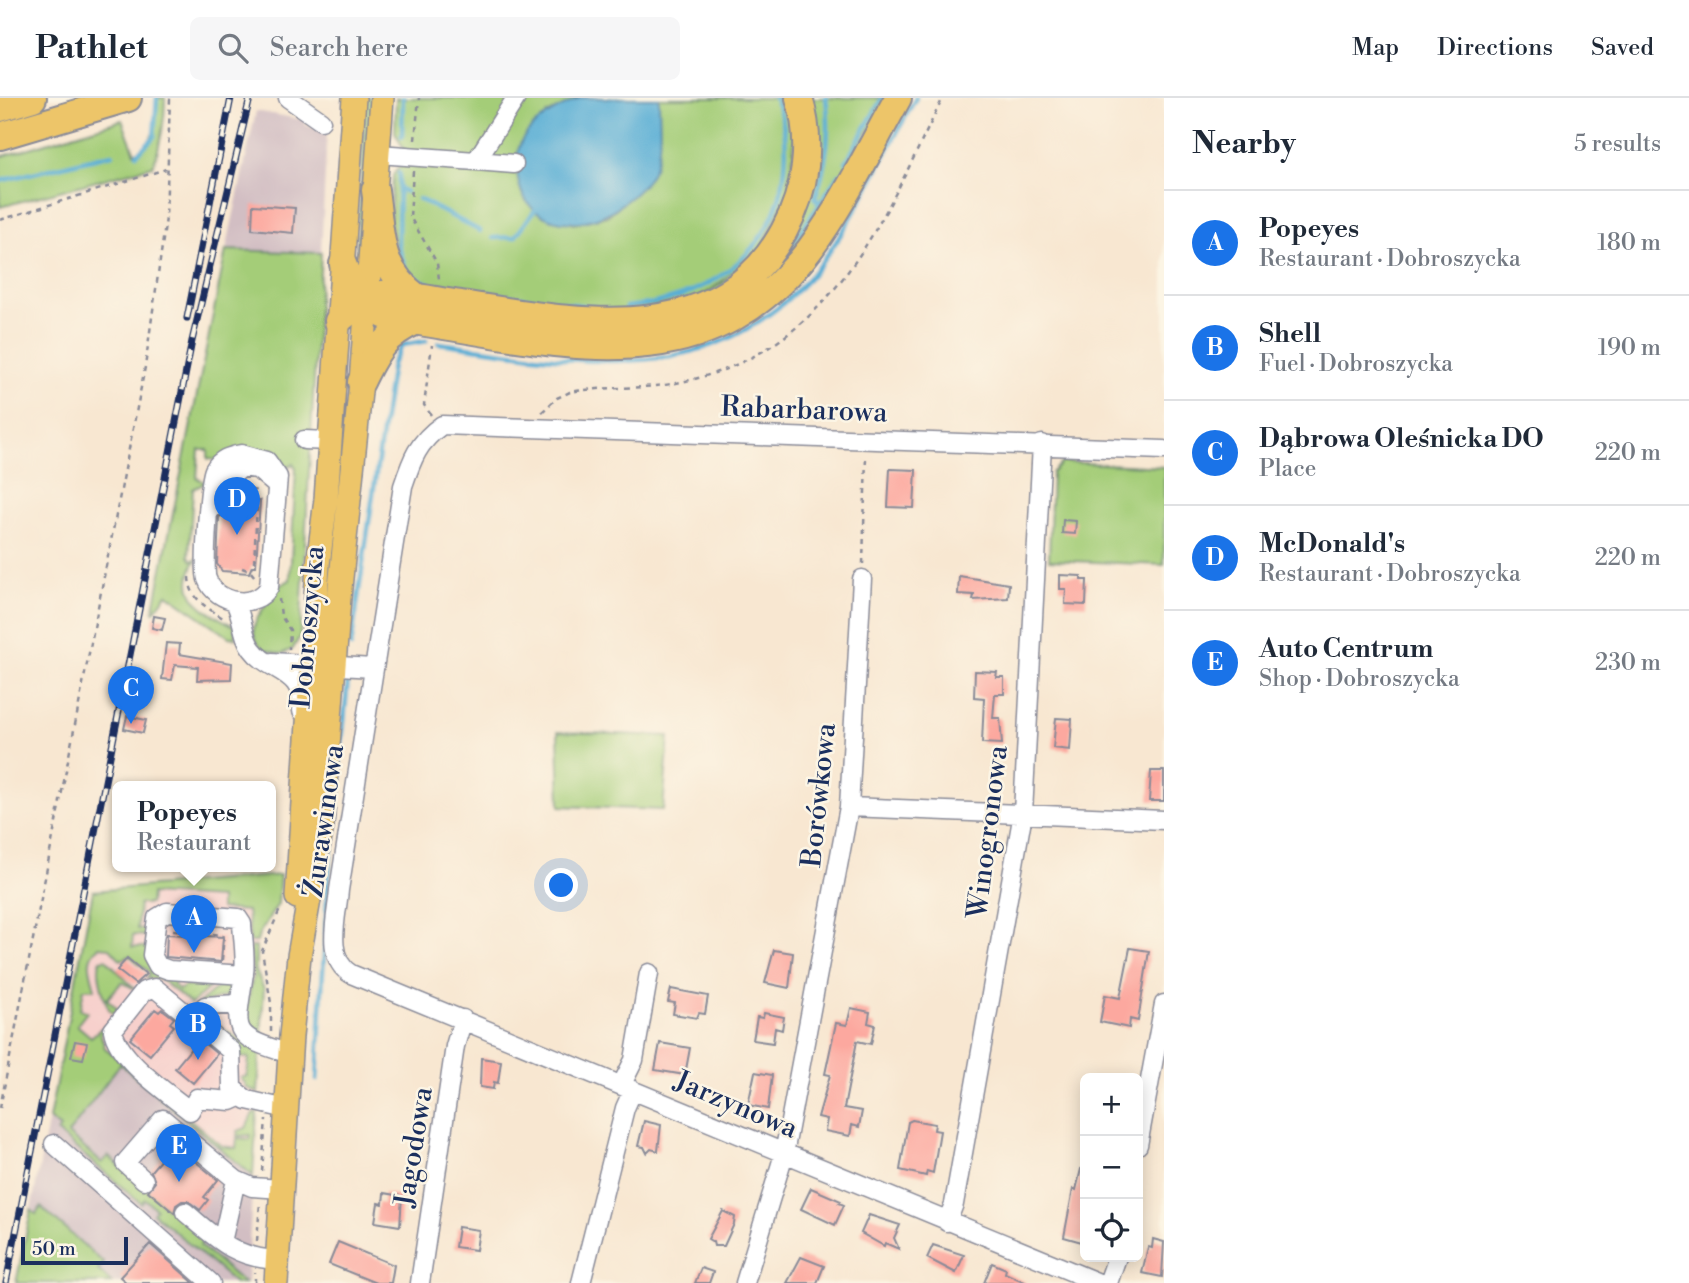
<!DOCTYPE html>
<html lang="en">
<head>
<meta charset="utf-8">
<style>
  :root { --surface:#fff; --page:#f6f6f7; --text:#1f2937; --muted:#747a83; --line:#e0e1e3; --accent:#1a73e8 }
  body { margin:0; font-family:"Libre Bodoni",serif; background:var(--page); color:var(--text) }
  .controls { position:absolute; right:21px; bottom:21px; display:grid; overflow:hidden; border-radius:10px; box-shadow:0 4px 18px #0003 }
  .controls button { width:63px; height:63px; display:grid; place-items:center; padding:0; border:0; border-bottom:2px solid var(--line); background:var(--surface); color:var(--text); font:35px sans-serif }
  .scale { position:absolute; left:21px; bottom:18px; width:107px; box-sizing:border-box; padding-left:7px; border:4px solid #1b2f5e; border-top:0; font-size:19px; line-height:24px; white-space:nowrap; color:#1b2f5e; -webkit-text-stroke:5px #fcf5e5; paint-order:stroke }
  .you { position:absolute; left:562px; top:788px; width:24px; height:24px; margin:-18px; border:5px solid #fff; border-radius:50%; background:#1a73e8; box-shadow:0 0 0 10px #1a73e833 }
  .badge { display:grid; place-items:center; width:46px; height:46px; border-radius:50%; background:var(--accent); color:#fff; font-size:23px; font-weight:700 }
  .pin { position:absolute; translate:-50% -58px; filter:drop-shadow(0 2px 4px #0008) }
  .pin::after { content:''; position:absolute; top:37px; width:24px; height:21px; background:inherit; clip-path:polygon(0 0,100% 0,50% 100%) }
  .popup { position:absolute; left:112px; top:683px; width:164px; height:91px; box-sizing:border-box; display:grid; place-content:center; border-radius:10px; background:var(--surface); filter:drop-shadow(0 2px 5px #0005); font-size:23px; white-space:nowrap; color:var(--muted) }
  .popup b { font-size:26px; color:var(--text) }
  .popup::after { content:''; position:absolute; left:50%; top:100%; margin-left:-14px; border:14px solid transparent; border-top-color:var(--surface) }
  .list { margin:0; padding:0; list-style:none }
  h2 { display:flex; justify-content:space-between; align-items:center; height:91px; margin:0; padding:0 28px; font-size:30px }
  h2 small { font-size:23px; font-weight:400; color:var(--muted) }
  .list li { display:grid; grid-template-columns:46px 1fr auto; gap:21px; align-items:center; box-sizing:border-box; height:105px; padding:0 28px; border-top:2px solid var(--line) }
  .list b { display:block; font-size:26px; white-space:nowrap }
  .list p { margin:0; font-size:23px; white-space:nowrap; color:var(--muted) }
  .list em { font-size:23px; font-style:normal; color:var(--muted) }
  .icon { flex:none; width:38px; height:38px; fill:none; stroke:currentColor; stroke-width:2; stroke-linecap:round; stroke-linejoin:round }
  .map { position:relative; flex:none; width:1164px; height:1185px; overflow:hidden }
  header { display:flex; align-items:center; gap:42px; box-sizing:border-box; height:98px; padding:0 35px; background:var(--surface); border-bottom:2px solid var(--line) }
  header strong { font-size:33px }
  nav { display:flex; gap:38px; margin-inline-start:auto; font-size:24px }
  .search { width:490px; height:63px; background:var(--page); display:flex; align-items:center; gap:18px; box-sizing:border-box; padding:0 24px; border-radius:10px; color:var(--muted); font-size:26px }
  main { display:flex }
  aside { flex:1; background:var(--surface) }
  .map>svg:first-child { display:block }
  .built { fill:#f7d0cc }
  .industrial { fill:#d2bec3 }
  .green { fill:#a4cd78; stroke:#607e6b; stroke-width:2 }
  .water { fill:#59aed5; stroke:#3a6e9a; stroke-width:2 }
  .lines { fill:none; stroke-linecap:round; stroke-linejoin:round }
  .stream { stroke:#59aed5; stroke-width:4.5 }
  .building { fill:#fca89f }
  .minor-casing { stroke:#8a8b98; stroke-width:21 }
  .major-casing { stroke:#8a8b98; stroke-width:26 }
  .highway-casing { stroke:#8a8b98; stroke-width:30 }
  .path { stroke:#8a8b98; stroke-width:2.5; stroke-dasharray:5 5; stroke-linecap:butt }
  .minor { stroke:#fff; stroke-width:18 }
  .major { stroke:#edc569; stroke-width:23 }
  .highway { stroke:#edc569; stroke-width:26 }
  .rail-casing { stroke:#1b2f5e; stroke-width:7 }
  .rail { stroke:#fcf5e5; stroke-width:4.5; stroke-dasharray:13; stroke-linecap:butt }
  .labels { text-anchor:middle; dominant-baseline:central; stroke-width:5; stroke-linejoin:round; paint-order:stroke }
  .street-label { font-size:28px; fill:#1b2f5e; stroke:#fcf5e5 }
</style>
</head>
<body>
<header>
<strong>Pathlet</strong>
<div class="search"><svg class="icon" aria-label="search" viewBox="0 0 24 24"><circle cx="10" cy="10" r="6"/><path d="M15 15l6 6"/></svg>Search here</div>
<nav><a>Map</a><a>Directions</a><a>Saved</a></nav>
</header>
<main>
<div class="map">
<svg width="1164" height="1185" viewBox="0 0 1164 1185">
  <rect width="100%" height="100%" fill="#fcf5e5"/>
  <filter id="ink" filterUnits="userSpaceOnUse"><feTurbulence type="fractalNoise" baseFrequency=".0143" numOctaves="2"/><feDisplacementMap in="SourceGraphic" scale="14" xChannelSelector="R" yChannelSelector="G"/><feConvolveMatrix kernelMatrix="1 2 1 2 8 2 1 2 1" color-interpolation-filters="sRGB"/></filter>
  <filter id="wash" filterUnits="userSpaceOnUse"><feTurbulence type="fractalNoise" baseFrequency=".00686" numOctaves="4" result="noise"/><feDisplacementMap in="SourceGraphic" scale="28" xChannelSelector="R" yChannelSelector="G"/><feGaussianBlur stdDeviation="1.57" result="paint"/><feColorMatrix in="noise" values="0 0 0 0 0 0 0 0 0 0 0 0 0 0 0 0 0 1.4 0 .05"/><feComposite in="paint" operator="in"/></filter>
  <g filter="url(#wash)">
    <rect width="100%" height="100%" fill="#f8e7d1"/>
    <!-- built -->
    <path class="built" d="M280,777L278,806L259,836L255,858L256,873L264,891L253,1078L68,923L93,793Z"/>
    <!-- industrial -->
    <path class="industrial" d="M256,13L304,22L305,27L327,35L321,155L226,152Z
      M68,923L253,1078L247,1185H112L31,1112Z"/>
    <!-- green -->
    <path class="green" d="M156,0H165C165,25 161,45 153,68L0,109V59L122,22L135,55C158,44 156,22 156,0Z
      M366,0H373L361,186L356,165Z
      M396,0H580L547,16L521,93L535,112L574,126L607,118L642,88L656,64L659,0H789L795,39L789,94L761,152L701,200L615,217L424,193L400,175L390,122L393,77L402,65L403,50L395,34Z
      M806,0H889L785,169L714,222L649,229L780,151Z
      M226,152L321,155L300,538L293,551L281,556L263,551C239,527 268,511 277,489L290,482L296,370L293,366L282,371L208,361V352H199L197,380L206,385L193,391L189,458L192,463L197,460C174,497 204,512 234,528L236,540L229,539L167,496L153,515Z
      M1063,364L1164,369V467L1049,462L1052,375Z
      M558,634L669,638L663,712L560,708Z
      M280,777L278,806L259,836L257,844H250L247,813L220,811V800L151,796L150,806H139L137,831L149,832L146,844V838L133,837L132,849H147L179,881L173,886L179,892L185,888L210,889L191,906L160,881H146L150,875L130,858L121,862L110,850L99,849C83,860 92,876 95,891H84L80,911L87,914L77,927L91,939L105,927L101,937L105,950L222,1048L236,1050L237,1040L250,1041V1037L237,1038L238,1033L246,1030L253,1015L257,1014L253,1078L120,966L68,1036L102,1065L108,1058L204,1141L200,1148L244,1185H235L153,1115L156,1111L145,1101L141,1105L57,1034L60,1030L49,1021L93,793Z
      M250,849H256V873L264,891L261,940L256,939L244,922L253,878Z
      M106,861L135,891L122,884L107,901L118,911L113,916C105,910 95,871 101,862Z
      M222,885L229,887L230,897L197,907Z
      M215,924L260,956L258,995L245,989L246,985L242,983L241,980L247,978L249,960L239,959L235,944Z
      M41,1109L104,1165L98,1172L112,1185H16L31,1112L36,1116Z"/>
    <!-- water -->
    <path class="water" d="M580,0H659C659,21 662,44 656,64C651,81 637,95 623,105C580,140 514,129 517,64C518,55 518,47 524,39C538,19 559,10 580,0Z"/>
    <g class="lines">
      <!-- stream -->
      <path class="stream" d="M402,39L403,0
        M137,56L154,39L157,0
        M846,64L882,0
        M399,75L398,146L405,170
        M0,83L112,56
        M399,90L406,94
        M419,101L480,133
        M820,106L815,100C827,67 831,35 826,0
        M493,140L515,139L535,112
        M782,162L839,76
        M414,179L429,186
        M446,190L593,209
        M626,209C700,203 768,162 783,85C788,56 787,27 775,0
        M439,245C573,263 705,294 807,182C850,135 883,56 916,0
        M351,548L392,266L402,247L426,243
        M317,982L328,784L348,582"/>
    </g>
    <g id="blocks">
      <!-- building -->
      <path class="building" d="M253,107L295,110L293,135L252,131Z
        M890,371L916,372L914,410L888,409Z
        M231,399L260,403L256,468H252L249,475L222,473L217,466L219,419L227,415Z
        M1063,422L1076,423L1075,436L1062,435Z
        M1060,477L1081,478V482H1087L1086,507L1065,506L1066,491H1060Z
        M959,478L1009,486L1008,500L973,502L974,497L958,496Z
        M154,518L165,520L162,532L152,530Z
        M166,545L180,546L179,556L232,565L231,581L197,582L198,569L175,567L172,582L162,581Z
        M975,573L997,574L996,579H1004V596H995L993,620H1000L1002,646L982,645L984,600L974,599Z
        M127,618L146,622L143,635L124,631Z
        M1056,620L1072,621L1070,652L1053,650Z
        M1151,673H1164V703H1149Z
        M167,836L223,839L221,864L166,859Z
        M1130,850L1149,853L1138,923L1130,921L1129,930L1100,924L1105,897L1120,900Z
        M774,852L793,855L789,890L765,885Z
        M127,860L146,876L135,886L117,872Z
        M671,891L708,898L705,916L699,915L697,920L673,916L675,905L668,904Z
        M851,910L870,914L868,925L875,927L871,946L857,943L844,1010L862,1013L859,1029L852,1027L850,1038L825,1033L827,1021L818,1019L830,977L825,976L836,925L847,927Z
        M155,911L159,914L162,911L174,920L170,925L174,928L150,957L130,941Z
        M764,915L784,919L782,932L775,930L773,945L753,942L757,919L763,920Z
        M199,941L217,956L193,985L175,970Z
        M75,943L87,945L83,961L71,959Z
        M660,945L690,950L685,977L655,972Z
        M481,960L501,963L498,985L494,984L493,991L480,989Z
        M755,974L772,977L768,1011L748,1007Z
        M912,1022L935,1026L934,1032L940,1033L933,1075L927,1073L926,1078L900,1072L908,1024Z
        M644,1023L661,1027L658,1053L651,1051L647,1055L644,1049L638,1048Z
        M174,1046L218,1082L204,1099L208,1102L200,1112L188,1103H182L176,1107L174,1115L148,1093L155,1084L151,1073Z
        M1081,1071L1085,1072V1145L1064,1139L1073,1091L1076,1092Z
        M811,1090L841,1103L839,1105L844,1107L835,1127L801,1111Z
        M384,1095L402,1098L400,1128L375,1124L378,1105L383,1106Z
        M723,1113L735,1119L734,1126L724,1148H714L713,1144L708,1141Z
        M869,1117L900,1127L894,1140L899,1151L885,1145L884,1148L861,1135Z
        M458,1129L479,1132L476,1152L455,1149Z
        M1153,1141L1164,1144L1162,1179L1142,1175L1148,1149L1152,1150Z
        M338,1144L394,1167L391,1185H376L329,1166Z
        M150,1146L194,1185H127L120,1179Z
        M933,1147L964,1157L956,1175L927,1160Z
        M801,1159L824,1168L817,1185H787Z
        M992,1165L1006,1171L1005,1175L1027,1185H984Z
        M701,1170L713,1174L709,1185H695Z"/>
    </g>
  </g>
  <g filter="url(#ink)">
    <use href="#blocks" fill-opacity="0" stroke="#8a8b98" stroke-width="2"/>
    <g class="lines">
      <defs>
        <path id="minor" d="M288,0L321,23
          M378,56L476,63L516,0
          M476,63L514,66
          M304,342L330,343
          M241,356L267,363L278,379L269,489C256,512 216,506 207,481C203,471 209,382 214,372C220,361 230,358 241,356Z
          M218,408L222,387L242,369L257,371L277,388
          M235,504C243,519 242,538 252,551C270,576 305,571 302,613
          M272,564L373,570
          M849,709L1164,722
          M244,877L169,872L158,868L152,857L157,820L167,814L238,820L242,826C243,841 246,859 244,875C236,934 227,937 290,956
          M192,921L205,908L237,906
          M622,986L634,962L649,875
          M242,998L231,1003L197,1000L190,1013C167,994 118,962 113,932L144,893L155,890L231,953L232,990L247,1002L287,1011
          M54,1046L211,1185
          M1138,1047L1164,906
          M144,1082L125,1065L163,1021L236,1082L252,1089L282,1091
          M185,1114C216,1140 234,1160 277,1162
          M947,1124L954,1106L1023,715L1042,346
          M222,1144L236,1082
          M420,1185L455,948L463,921
          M581,1185L625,1010L633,992
          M745,1185L784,1056L849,709L862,481
          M1099,1185L351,876C324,860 337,819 339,792L403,388C412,361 418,344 442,327L1164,352
          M1108,1185L1117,1159"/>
        <path id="major" d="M297,799L318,467L326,401L354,0
          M276,1185L291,938L299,858L322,728L339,500L361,284L382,0"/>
        <path id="highway" d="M0,10L33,0
          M0,38L128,0
          M375,92C382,139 377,169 418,200
          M343,166C351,189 368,213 392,220C545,240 699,298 810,151C844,105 870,50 898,0
          M338,223L356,208L382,196C408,195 436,203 461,206C572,223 718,255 784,133C806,92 813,45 799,0
          M361,284C375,255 385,236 417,223"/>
      </defs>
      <!-- minor casing -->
      <use href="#minor" class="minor-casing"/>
      <!-- major casing -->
      <use href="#major" class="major-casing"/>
      <!-- highway casing -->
      <use href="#highway" class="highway-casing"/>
      <!-- path -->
      <path class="path" d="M415,42L419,0
        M413,73L410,119L437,165L439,181
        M0,122L166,71
        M542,314L557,300L570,294C605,288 641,292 676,285C831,256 880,126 943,0
        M431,317L424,307L432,247
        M241,390L258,393
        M254,464L257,407L261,402
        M863,466L866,357
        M242,470L250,473L255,479
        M189,479C190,502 208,510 226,522
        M279,501L281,518L290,532L289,551
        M173,832L223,837
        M222,862L224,833
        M271,934V905L262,853L281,809
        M0,1010L145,269L166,120L170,0
        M262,1073L266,1021
        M257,1143L260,1105
        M255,1185V1174"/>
      <!-- minor -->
      <use href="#minor" class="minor"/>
      <!-- major -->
      <use href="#major" class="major"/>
      <!-- highway -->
      <use href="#highway" class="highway"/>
      <defs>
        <path id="rail" d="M187,220L231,0
          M6,1185L192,243L250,0"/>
      </defs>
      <!-- rail casing -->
      <use href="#rail" class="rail-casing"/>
      <!-- rail -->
      <use href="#rail" class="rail"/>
    </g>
  </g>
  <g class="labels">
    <!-- street labels -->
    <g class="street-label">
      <text transform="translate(804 312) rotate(2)">Rabarbarowa</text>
      <text transform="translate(308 529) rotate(-85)">Dobroszycka</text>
      <text transform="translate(819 697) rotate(-84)">Borówkowa</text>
      <text transform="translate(324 723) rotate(-82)">Żurawinowa</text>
      <text transform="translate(988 734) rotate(-83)">Winogronowa</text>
      <text transform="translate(736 1007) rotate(23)">Jarzynowa</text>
      <text transform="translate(414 1049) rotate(-81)">Jagodowa</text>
    </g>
  </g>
</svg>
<div class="controls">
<button>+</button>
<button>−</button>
<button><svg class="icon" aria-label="locate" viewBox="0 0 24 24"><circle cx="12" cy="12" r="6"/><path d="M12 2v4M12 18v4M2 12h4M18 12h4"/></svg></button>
</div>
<div class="scale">50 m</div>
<div class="you"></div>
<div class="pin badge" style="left:194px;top:855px">A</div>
<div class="popup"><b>Popeyes</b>Restaurant</div>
<div class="pin badge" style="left:198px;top:962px">B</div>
<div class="pin badge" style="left:131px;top:626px">C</div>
<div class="pin badge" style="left:237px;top:437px">D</div>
<div class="pin badge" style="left:179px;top:1084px">E</div>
</div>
<aside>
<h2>Nearby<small>5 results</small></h2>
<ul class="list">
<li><span class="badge">A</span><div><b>Popeyes</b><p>Restaurant · Dobroszycka</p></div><em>180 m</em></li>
<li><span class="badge">B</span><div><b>Shell</b><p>Fuel · Dobroszycka</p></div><em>190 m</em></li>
<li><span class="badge">C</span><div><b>Dąbrowa Oleśnicka DO</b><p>Place</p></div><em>220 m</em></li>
<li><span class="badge">D</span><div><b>McDonald's</b><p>Restaurant · Dobroszycka</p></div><em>220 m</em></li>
<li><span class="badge">E</span><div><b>Auto Centrum</b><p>Shop · Dobroszycka</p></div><em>230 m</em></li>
</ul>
</aside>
</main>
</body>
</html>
